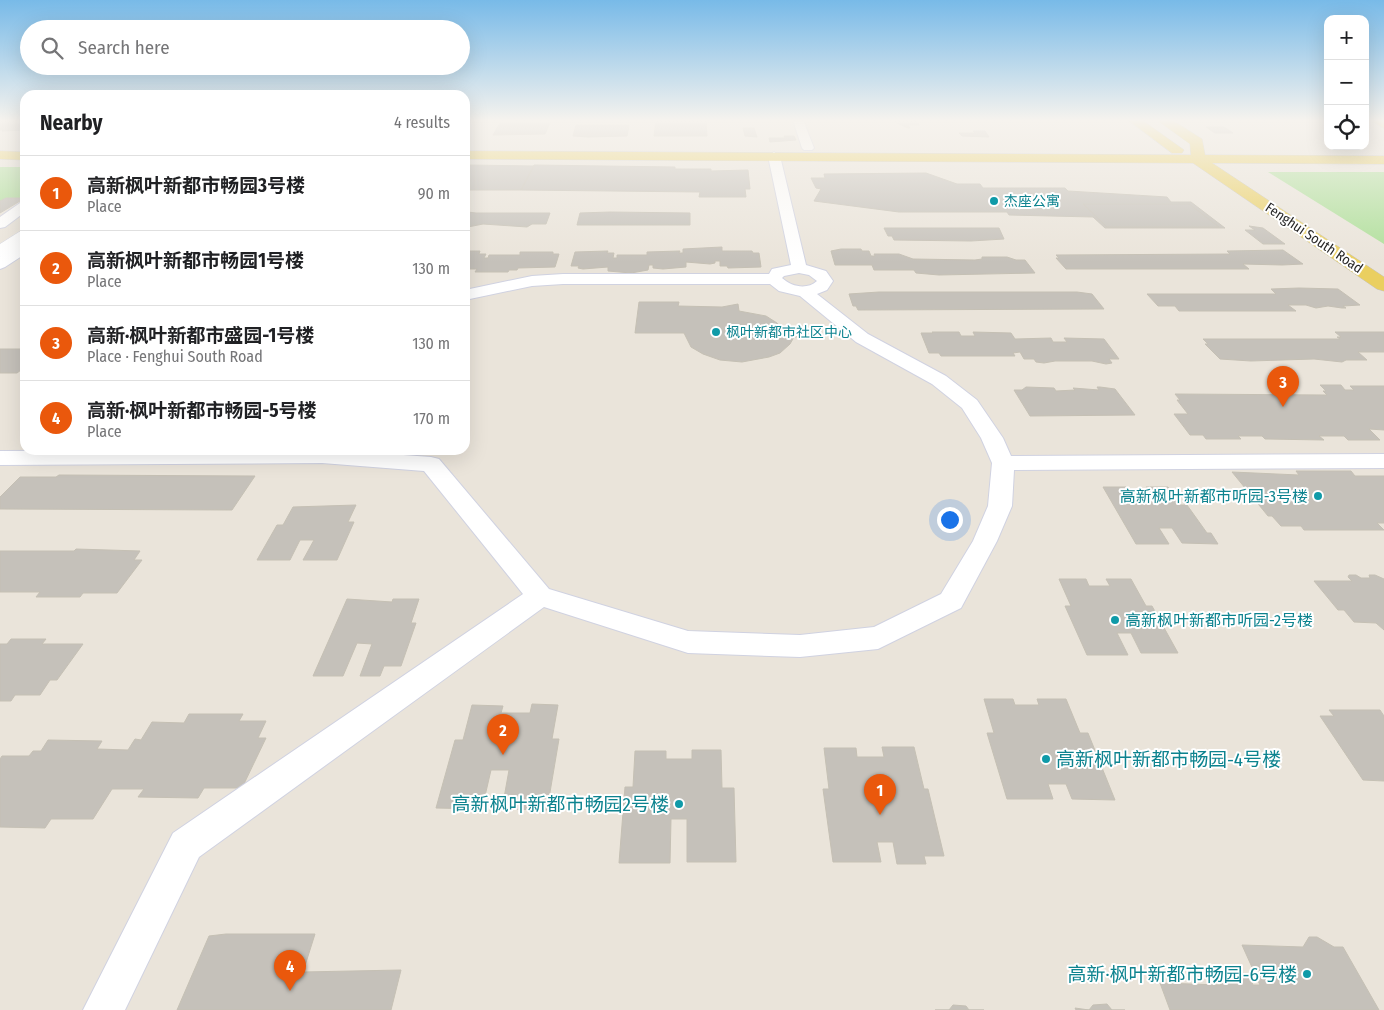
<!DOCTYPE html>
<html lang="en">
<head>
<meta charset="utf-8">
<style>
  :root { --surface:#fff; --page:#f6f6f6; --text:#202124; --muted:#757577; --line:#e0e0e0; --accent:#ea580c }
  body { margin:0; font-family:"Fira Sans Condensed","Noto Sans SC",sans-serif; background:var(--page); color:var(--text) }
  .controls { position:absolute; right:15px; top:15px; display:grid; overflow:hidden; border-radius:10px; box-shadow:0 5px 20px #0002 }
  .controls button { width:45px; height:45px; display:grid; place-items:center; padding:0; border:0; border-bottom:1px solid var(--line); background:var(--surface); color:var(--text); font:25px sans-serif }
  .you { position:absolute; left:949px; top:519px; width:18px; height:18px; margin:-12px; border:4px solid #fff; border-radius:50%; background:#1a73e8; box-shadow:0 0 0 8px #1a73e833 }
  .badge { display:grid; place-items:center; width:32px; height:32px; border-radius:50%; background:var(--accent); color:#fff; font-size:16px; font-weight:700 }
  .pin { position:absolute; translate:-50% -41px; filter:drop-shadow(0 1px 2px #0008) }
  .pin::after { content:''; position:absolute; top:26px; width:18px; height:15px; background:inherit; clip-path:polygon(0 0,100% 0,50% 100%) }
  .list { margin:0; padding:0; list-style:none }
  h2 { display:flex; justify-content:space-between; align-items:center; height:65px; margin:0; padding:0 20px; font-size:21px }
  h2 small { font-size:16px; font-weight:400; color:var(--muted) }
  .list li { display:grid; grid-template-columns:32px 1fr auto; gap:15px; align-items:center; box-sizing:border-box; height:75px; padding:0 20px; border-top:1px solid var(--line) }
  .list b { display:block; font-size:19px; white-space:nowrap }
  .list p { margin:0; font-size:16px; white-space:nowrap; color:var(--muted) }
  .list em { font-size:16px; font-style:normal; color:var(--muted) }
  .icon { flex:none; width:28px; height:28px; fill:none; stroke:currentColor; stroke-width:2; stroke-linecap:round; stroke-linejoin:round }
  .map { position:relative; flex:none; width:1384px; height:1010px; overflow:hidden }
  .search { position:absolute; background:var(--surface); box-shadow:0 5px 20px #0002; left:20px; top:20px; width:450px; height:55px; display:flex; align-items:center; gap:12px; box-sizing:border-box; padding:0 18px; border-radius:28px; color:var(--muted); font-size:19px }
  .panel { position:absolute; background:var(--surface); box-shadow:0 5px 20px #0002; left:20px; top:90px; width:450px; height:365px; border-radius:15px }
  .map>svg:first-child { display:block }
  .green { fill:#aedf99 }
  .building { fill:#c5c1ba; stroke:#c5c0b4 }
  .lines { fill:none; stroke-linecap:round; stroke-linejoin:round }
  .minor-casing { stroke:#d0d2e1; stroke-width:2 }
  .secondary-casing { stroke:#d0d2e1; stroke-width:1 }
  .primary-casing { stroke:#c3c3c3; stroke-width:1 }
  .minor { fill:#fff; fill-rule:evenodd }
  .secondary { fill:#fff; fill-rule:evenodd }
  .primary { fill:#eacf60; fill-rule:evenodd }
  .culture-dot { fill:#0f9aa8; stroke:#fff; stroke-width:2 }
  .labels { text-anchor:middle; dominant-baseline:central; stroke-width:4; stroke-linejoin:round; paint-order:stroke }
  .far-culture-label { font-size:14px; fill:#0d838f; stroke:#fff; text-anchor:start }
  .far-street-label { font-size:14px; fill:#282828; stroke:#fff }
  .culture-label { font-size:16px; fill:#0d838f; stroke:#fff; text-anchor:end }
  .near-culture-label { font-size:19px; fill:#0d838f; stroke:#fff; text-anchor:end }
</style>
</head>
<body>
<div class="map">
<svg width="1384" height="1010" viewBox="0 0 1384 1010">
  <rect width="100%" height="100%" fill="#eae4da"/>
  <!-- green -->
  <path class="green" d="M0,167H25V196L0,212Z
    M1268,172H1384V244Z"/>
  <!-- building -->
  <path class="building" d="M0,120H17L6,125L25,123V130L2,131L5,130H0Z
    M656,120H674V122L706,120L707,136H654Z
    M890,120H916L919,125H908L910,128H908Z
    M500,123H550L545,134L493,135Z
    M576,125H629L627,136L588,137L573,136Z
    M1206,127H1224L1233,133H1215Z
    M743,128H754L757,137L745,136Z
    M973,131H985L989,137L962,136L959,133H975Z
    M784,136H794L796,140L770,142L769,138H785Z
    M468,165L534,166L521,190H465V168Z
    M534,165L675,167V169H711V171L748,170L750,189H745L746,197H699L700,192L521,190Z
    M926,173L957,184H980L983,188H1065L1068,191L1167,197L1171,202H1191L1225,228H1105L1093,217L1009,215L1007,212H899L814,201L821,189L816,188L811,178H825L824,174Z
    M6,198H25L0,213V201Z
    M1083,204H1189L1219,227H1107Z
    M468,212L476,213H550L546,224H532L527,227L483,224L468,227L465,226V213Z
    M610,212L690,213V225H577L580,213Z
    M1249,226L1263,228L1285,244H1263L1245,230H1255Z
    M884,228H999L1004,239L971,241L894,240L892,236H888Z
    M722,247V251H752L753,253H759L761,267L728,268L727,266H720V261H715V263L710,264L686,262V267L663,269L653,268V265H649L648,270L631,273L608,271V267L583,269L578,268L579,266H571L575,252L608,251L607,253H614L613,258H617V255H647V252L680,251L679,253H683V249Z
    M841,249H861L862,251H869L871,256H875L874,254H899L913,259L975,260L982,259V257H1007L1016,260H1025L1035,273L939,275L916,273L914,270H874L872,265H835L831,251Z
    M1283,250L1303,264L1282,265L1243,264L1249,269H1066L1056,258H1059L1056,255L1230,254L1227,251Z
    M465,251H480L479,254H486L484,258H488L489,255H520V252H553V254H559L555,267L518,268L517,270H509L508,272H475L477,269H465Z
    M1299,288L1338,289L1360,305L1343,306L1346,308H1342L1328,306L1316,308L1306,305H1288L1296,311H1179L1175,306H1158L1147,294H1276L1271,289Z
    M879,292H1077L1092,294L1104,309L858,310L856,306H853L849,294Z
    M639,302H679L678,306L722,307L738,304L739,311L766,316L777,323L782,331L796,330L798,337H794L790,344L780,353L769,357L742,362L720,360L703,354L691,347L684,333H635Z
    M932,332H959L961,336H975L973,332L1011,333L1015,339L1051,338L1053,342H1067L1064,338L1104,339L1119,359H1109L1112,363L1106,364L1092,361H1055L1044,363L1036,362L1034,359H1024L1020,352L1013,353L1015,356H941L939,353H929L921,333H933Z
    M1335,332H1384V352H1358L1367,360H1346L1342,362L1314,359L1251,361L1220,359L1205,344H1208L1203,339H1340L1337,337H1341Z
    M0,349H25V362L21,365L25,367L17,373H0Z
    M1320,385H1341L1345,390H1354L1350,386H1384V430L1369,429L1380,440H1348L1344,436H1319L1324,440L1265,439L1262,436H1238L1241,439H1206L1203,435H1190L1174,414H1188L1177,400H1180L1175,394L1327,395L1323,391H1326Z
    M1026,387L1054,388L1056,391L1075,390L1073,388L1099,390L1097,387H1100L1115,389L1135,415L1030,416L1014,390H1022Z
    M1296,471H1351L1355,476H1384V523H1377L1384,530H1304L1301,526H1281L1272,516H1268L1232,472L1299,475Z
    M59,475L255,476L232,510L0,509V497L20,477H56Z
    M1103,487H1126L1128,491H1149L1146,487H1168L1181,505H1187L1207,533H1211L1218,544L1182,543L1172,528H1159L1169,544H1136Z
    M356,505L348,522H354L337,560H303L314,540H300L290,560H257L277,525H283L293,507Z
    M76,549L140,551L134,560H142L117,593H83L80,597H36L40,592H0V551H74Z
    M1349,575H1356L1361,578H1370L1369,575H1375L1384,579V630L1376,623L1354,622L1344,610H1338L1314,581H1352L1348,577Z
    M1059,579H1086L1089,586H1110L1106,579H1131L1146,606H1152L1178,653H1141L1131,633H1117L1128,655H1087L1065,606H1071Z
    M347,599L392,602L393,599H419L411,623H416L401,666H384L380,676H360L372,644L357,643L343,676H313Z
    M11,639H46L42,644H83L57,680H50L40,695H15L11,701H0V644H7Z
    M984,699H1013L1015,705H1039L1037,699H1066L1080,733H1088L1115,800L1072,799L1066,784H1048L1053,799H1007L987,733H994Z
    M532,704L558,705L552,739H559L547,810L502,809L509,770H491L482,809L436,808L455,740H463L472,705L503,706L501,713H530Z
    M1329,710H1380L1384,716V781L1363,780L1320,716H1334Z
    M189,714H243L239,721H266L258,738H266L242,788H204L198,798L138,797L144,789H112L93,819H51L45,828L0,827V759L2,756H29L33,751H41L48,740L102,741L97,749L128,750L135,739L141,740L152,722L184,723Z
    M882,747H914L924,789H928L944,856H924L926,864H897L893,842H877L881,862H833L823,789H829L824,748H856L857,757H884Z
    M692,750H721L722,788H734L736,862H687V819H671L670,863H619L625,787H633L635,751H666V759H692Z
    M226,934H315L303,972L401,970L391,1010H177L209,936Z
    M1309,937H1317L1334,947H1343L1379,1010H1170L1160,983L1221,985L1218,977H1229V972H1235L1243,977L1249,976L1253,985H1260L1242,945L1303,947Z
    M1107,1004L1112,1010H1125H1076L1075,1008L1089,1010L1093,1005Z
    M953,1005L966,1006L969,1010H984H935H949Z"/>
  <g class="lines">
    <defs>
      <path id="minor" d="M793,120H803L814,148L812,150H804L802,148Z
        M774,152L780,156L806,265L826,271L833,281L827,290L817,294L868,334L946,376L977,400L1003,438L1011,456L1384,454V468L1014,470L1012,506L997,541L961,608L878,649L800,657L688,653L544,607L199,857L125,1010H83L173,833L523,594L424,471L322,463L0,465V451L334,450L431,457L439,459L549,589L688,631L800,635L874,627L941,594L973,541L988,506L992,463L981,438L962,408L932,384L856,342L800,296L779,291L770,284H563L532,286L465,300V290L532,276L563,274H769L772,269L791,265L768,156ZM799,273L809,275L817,281C807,290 792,287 782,278L784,276Z
        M25,202V212L5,227L0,228V217L20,203Z
        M25,243V254L5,267L0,269V257L20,244Z"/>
      <path id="secondary" d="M25,231V243L6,256L0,257V244L19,232Z"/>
      <path id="primary" d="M1128,120H1142L1184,150L1182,153H1172Z
        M1157,120H1172L1202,139L1205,155L1384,156V164L1212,163L1384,277V291L1377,289L1193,163L465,159V151L1191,155L1190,144Z
        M1370,120H1384V128Z
        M0,151L25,152V160L0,159Z"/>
    </defs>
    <!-- minor casing -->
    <use href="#minor" class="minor-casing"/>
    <!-- secondary casing -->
    <use href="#secondary" class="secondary-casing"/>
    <!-- primary casing -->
    <use href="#primary" class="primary-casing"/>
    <!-- minor -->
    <use href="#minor" class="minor"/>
    <!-- secondary -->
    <use href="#secondary" class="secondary"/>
    <!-- primary -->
    <use href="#primary" class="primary"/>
  </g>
  <!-- sky -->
  <linearGradient id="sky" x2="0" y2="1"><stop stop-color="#78bae8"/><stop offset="0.46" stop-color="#f6f3ee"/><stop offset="1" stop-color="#f6f3ee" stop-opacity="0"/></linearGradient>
  <rect width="1384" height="262" fill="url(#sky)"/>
  <!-- markers -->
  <g class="culture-dot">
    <circle cx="994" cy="201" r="5"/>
    <circle cx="716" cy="332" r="5"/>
    <circle cx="1318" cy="496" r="5"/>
    <circle cx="1115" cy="620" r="5"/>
    <circle cx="1046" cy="759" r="5"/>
    <circle cx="679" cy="804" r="5"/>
    <circle cx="1307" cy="974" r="5"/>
  </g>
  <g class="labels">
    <!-- far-culture labels -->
    <g class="far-culture-label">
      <text x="1004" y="201">杰座公寓</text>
      <text x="726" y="332">枫叶新都市社区中心</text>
    </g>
    <!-- far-street labels -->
    <g class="far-street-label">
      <text transform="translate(1314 238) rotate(34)">Fenghui South Road</text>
    </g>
    <!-- culture labels -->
    <g class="culture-label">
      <text x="1308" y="496">高新枫叶新都市听园-3号楼</text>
      <text x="1125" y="620" text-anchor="start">高新枫叶新都市听园-2号楼</text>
    </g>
    <!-- near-culture labels -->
    <g class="near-culture-label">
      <text x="1056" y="759" text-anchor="start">高新枫叶新都市畅园-4号楼</text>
      <text x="669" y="804">高新枫叶新都市畅园2号楼</text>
      <text x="1297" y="974">高新·枫叶新都市畅园-6号楼</text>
    </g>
  </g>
</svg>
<div class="controls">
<button>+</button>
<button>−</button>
<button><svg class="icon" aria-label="locate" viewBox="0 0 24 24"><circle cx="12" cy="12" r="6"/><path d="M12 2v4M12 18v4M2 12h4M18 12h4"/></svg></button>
</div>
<div class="you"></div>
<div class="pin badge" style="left:880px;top:815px">1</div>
<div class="pin badge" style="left:503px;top:755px">2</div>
<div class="pin badge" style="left:1283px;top:407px">3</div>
<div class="pin badge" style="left:290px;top:991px">4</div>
<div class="search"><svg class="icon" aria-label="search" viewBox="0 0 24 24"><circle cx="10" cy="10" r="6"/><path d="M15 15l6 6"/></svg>Search here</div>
<section class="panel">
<h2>Nearby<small>4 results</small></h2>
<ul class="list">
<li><span class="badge">1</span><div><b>高新枫叶新都市畅园3号楼</b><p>Place</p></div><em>90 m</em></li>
<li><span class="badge">2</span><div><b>高新枫叶新都市畅园1号楼</b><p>Place</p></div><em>130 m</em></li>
<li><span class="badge">3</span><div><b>高新·枫叶新都市盛园-1号楼</b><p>Place · Fenghui South Road</p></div><em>130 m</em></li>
<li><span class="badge">4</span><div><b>高新·枫叶新都市畅园-5号楼</b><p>Place</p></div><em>170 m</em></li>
</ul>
</section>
</div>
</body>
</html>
